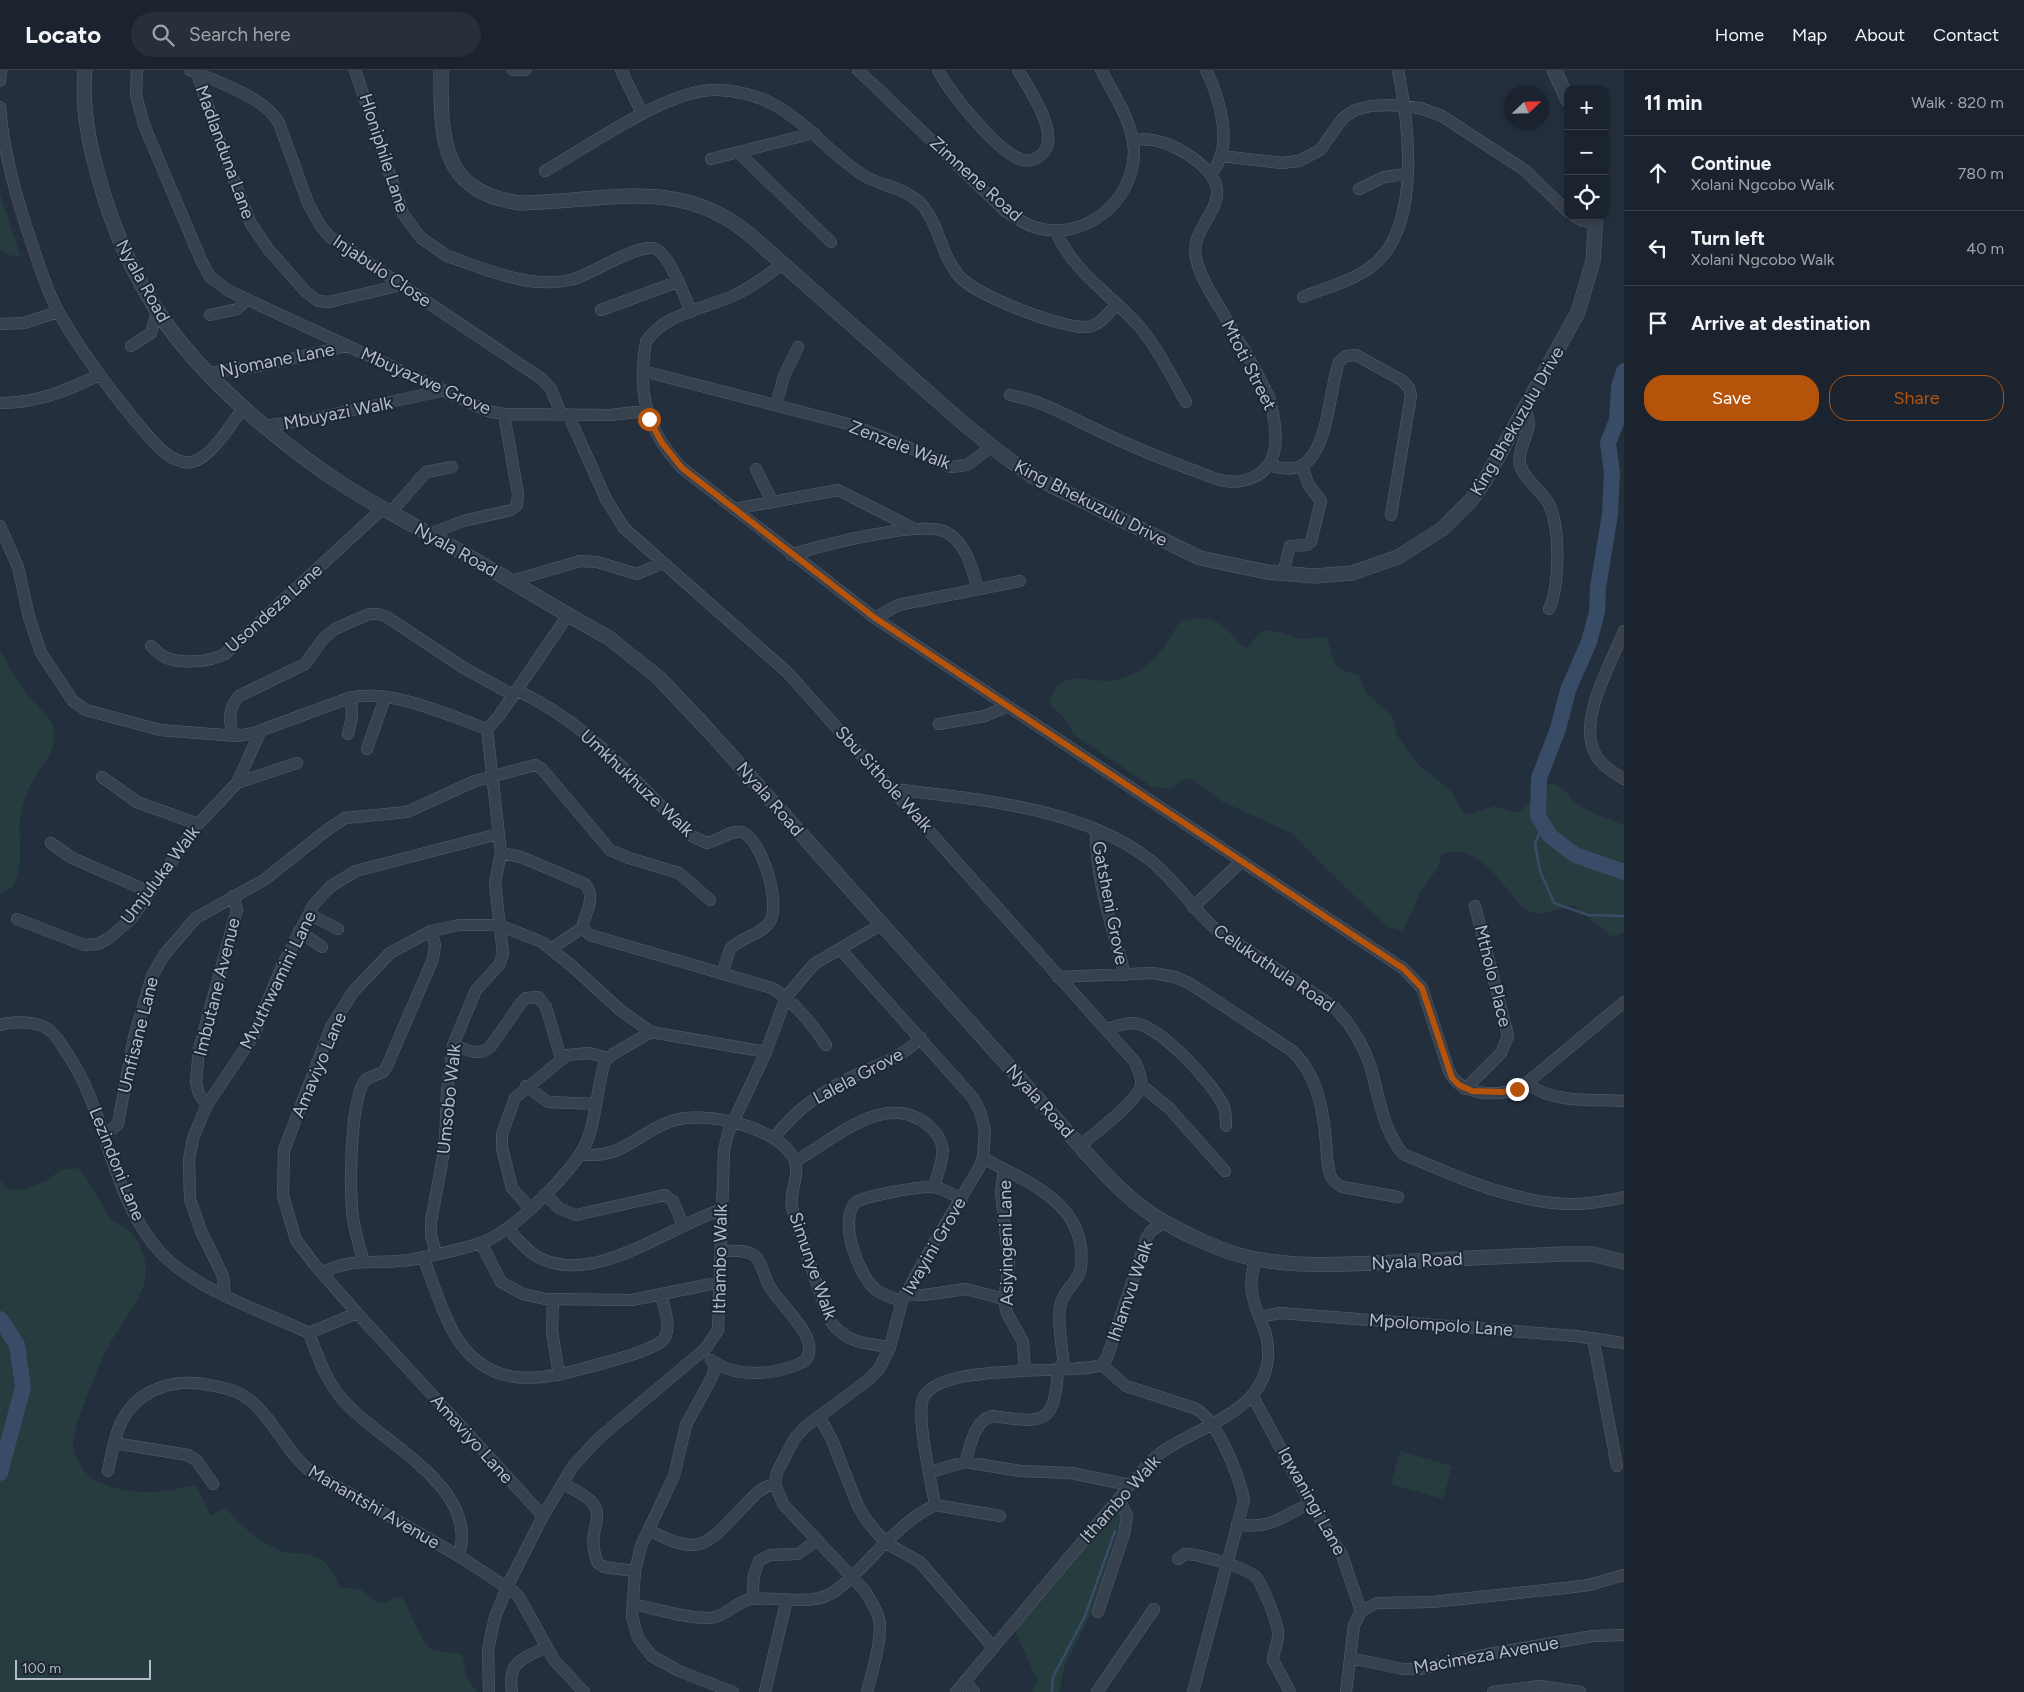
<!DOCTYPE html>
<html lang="en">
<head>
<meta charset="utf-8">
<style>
  :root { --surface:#1b232e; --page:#282f3a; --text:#f1f3f6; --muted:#a0a4aa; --line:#39404a; --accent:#b45309 }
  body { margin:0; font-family:Figtree,sans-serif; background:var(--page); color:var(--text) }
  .controls { position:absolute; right:15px; top:15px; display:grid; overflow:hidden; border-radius:10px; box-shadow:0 2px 8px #0003 }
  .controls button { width:45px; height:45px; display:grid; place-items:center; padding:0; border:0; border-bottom:1px solid var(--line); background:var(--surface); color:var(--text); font:25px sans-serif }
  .compass { position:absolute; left:1504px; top:15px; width:45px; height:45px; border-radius:50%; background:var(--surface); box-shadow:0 2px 8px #0003; rotate:67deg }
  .scale { position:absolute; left:15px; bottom:12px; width:136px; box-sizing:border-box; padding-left:5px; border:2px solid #b4bcc9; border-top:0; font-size:14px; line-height:18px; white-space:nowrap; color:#b4bcc9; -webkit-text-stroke:4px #1d2633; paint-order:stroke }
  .stop { position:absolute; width:15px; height:15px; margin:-11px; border:4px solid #b45309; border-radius:50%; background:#fff }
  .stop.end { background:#b45309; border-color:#fff; box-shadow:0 1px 5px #0008 }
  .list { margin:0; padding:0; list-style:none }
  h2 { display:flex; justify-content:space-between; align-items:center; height:65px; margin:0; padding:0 20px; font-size:21px }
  h2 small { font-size:16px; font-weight:400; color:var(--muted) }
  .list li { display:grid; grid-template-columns:32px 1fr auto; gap:15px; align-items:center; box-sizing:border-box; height:75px; padding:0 20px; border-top:1px solid var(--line) }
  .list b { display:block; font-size:19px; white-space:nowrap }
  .list p { margin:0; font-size:16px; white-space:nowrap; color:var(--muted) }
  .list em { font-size:16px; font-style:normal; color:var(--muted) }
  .actions { display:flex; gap:10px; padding:15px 20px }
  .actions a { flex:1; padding:11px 0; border:1px solid var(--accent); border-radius:20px; text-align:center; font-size:18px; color:var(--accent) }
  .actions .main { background:var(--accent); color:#fff }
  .icon { flex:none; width:28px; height:28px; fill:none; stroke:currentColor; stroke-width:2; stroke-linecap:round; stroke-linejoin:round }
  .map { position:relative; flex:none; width:1624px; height:1622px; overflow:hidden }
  header { display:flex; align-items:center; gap:30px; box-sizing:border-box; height:70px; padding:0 25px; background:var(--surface); border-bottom:1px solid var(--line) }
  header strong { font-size:24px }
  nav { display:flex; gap:28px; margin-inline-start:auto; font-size:18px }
  .search { width:350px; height:45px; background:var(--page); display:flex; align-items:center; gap:12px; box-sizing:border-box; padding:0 18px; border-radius:28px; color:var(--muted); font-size:19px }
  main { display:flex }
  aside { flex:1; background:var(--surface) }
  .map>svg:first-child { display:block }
  .green { fill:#263c3f }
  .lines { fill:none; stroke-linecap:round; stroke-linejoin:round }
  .stream { stroke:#394c67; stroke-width:2.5 }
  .river { stroke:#394c67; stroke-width:16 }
  .minor-casing { stroke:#565f6c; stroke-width:12 }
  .tertiary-casing { stroke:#565f6c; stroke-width:15 }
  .minor { stroke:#38414e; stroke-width:11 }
  .tertiary { stroke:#38414e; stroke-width:14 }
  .route { stroke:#b45309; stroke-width:6 }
  .labels { text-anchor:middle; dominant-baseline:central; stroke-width:4; stroke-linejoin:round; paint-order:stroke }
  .street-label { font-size:18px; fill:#b4bcc9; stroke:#1d2633 }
</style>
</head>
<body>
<header>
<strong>Locato</strong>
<div class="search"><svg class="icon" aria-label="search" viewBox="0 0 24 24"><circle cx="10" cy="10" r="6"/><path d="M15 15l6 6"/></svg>Search here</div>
<nav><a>Home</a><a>Map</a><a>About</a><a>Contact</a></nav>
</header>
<main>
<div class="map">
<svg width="1624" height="1622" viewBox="0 0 1624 1622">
  <rect width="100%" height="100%" fill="#242f3e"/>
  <!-- green -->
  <path class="green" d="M0,124L21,187L9,185L0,179Z
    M1195,548C1202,549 1210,549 1216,552C1230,557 1235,573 1248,578L1254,569L1265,560L1280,562L1298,569L1326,567C1332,576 1330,590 1338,597C1343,601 1354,603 1360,606L1366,623L1392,645L1397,665L1411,686L1421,697L1451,721L1465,745L1495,736L1518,743L1548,714C1563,712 1566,725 1576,733C1589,743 1608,749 1624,755V862L1612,867L1574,835C1563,837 1546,845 1535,843C1511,840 1489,769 1442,784L1438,797L1420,823L1403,861L1388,857L1326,799L1293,764L1221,731L1192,709L1182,710L1172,718L1152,717L1073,664L1067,651L1049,634C1059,592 1091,617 1120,609C1150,601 1165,577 1180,551Z
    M0,580C12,603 20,617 38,636C42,642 50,647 52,654C59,682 44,690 32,712C26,723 22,736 20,748C17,767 29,820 0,823Z
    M77,1098C92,1112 97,1129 108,1145C112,1152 117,1153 123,1156C136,1163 145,1183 146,1198C148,1224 119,1256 107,1279C99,1294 72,1359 73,1375C75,1391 86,1407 100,1413C131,1426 164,1423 196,1415L211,1446L225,1437C240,1454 255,1469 276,1479C286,1484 296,1482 306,1484C326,1487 333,1501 340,1518L360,1519L377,1533H385L394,1527L404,1529C409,1540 422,1575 433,1580C443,1584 453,1580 463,1586L466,1606L477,1622H0V1111L9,1119L23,1120L45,1111L61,1100Z
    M1400,1381L1452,1396L1443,1429L1391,1414Z
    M1117,1436L1122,1447L1094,1537L1064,1598L1059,1622H1032L1037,1610L1014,1559Z"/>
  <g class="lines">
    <!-- stream -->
    <path class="stream" d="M1543,753L1535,774L1540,801L1554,833L1588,845L1624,846
      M1052,1622L1053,1607L1085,1546L1115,1461"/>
    <!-- river -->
    <path class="river" d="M1624,301L1619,317L1617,350L1608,373L1612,403L1610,444L1598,517L1597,542L1589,572L1568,620L1558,659L1539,708L1538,746L1550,766L1575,785L1624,802
      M0,1249L17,1275L23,1317L0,1403"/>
    <defs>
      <path id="minor" d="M137,0L136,25L144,55L201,190L210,207L229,221L488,341L504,344L610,345L646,341
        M190,0C218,13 264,26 279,53L308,133L320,155L330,167L542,309L551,319L561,344
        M355,0L403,144L421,168L447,186C486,199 528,219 570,210C590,206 638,172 656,179C670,186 685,227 691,242
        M513,0H526
        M621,0L642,43
        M858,0L1004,140C1014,147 1023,153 1034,157C1083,173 1134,132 1134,81C1133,52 1114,25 1101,0
        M938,0C950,23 996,80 1020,89C1027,92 1035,90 1041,85C1063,67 1029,19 1018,0
        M1206,0C1220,29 1234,75 1212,103
        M197,3L224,85L251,154L269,180L306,222L318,231L329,232L401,215
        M0,11L1,0
        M0,37C4,86 17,130 33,177C40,199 48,223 59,243C82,283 109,319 138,354C150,368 170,396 192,392C211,388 232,353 243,338
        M739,83L831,172
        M1221,86L1282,93L1299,91L1320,80L1343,48L1355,40L1371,36L1390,35L1420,38L1442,46L1526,101L1568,142
        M711,89L814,63
        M545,101C588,77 669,18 717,20C788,22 810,69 860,103C878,116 901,116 918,131C939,150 940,184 959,206C975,225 1062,259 1087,257C1100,255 1108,244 1116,235
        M1359,119L1384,107L1407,104
        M1574,146L1583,151L1597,154
        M1055,160C1075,204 1106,220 1137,254C1157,276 1171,306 1186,332
        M782,194C768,205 753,216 737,224C709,238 663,243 646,272C637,322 646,360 682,398L875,548L1404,899L1422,918L1449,1001C1461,1027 1499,1027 1522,1017L1624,932
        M1303,227C1325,218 1353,211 1372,196C1422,158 1409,54 1398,0
        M601,240L677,212
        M210,245L237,239L247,229
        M0,254L24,253L58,242
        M131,276L151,263L157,242
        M643,301L852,355L920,382L951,397L967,395L991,377
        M207,303L259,296L347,276
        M1010,325C1040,330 1067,346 1095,359C1126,374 1157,387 1190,399C1205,404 1224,415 1241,411C1285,403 1278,359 1269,327C1256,301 1242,275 1227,250C1216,231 1203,213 1197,192C1183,150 1256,129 1187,84C1171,74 1152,67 1133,70
        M0,333C37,333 66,321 99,305
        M776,335L784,306L798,277
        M1524,339C1538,359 1516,374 1520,394C1523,408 1539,419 1547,431C1561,451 1560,518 1549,539
        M568,344L606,429L624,458L788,603L1135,992C1138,999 1142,1007 1141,1015C1139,1031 1093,1064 1080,1076
        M264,356L307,350L441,321
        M1268,395C1279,398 1292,401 1303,395C1329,378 1329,320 1339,292L1346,286L1356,285L1403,311L1409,318L1411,326L1391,445
        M756,399L772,431
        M734,439L838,420L913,458
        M390,443L426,402L452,397
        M0,456L18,497L29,547L41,583L73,631L86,640L160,660L237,666L254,663L349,628C391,618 447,645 487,659
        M429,464L463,451L511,440L517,435L518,424L504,344
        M791,485C819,476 925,448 948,463C967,475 972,499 978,519
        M1283,503L1290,476L1307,475L1311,472L1321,431L1308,414L1302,395
        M512,511L580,491L597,492L637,504L663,493
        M875,548L898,535L1020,511
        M1624,561C1611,594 1575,653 1597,687C1604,697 1614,703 1624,709
        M151,576C155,579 158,584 163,586C178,595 210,592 225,584L382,439
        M516,620C592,655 633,711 692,766L707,773C718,771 733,758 744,763C762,772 781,833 770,851C762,865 741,867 730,879L722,904
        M939,654L985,646L1006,637
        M487,659L499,646L568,545
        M348,664L352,647L351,627
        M233,666C229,651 228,638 239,626L305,594L323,569L335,559L369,544H379L387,547L464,598L513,625
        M367,679L385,628
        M102,707L137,732L198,754
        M237,713L297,693
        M893,719C975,729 1082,737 1150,790C1176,810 1193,840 1218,861L1333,936C1350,953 1362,972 1370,995C1379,1025 1382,1059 1403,1084C1455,1106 1513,1133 1571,1134C1589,1134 1607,1131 1624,1127
        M1096,761C1095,809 1113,859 1125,905
        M51,773L72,788L150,822
        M501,783L521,787L585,814C597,827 585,843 582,858L590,865L772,918C795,932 811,953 826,975
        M1193,837L1241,792
        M309,844L338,859
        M17,849L84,875L98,874L109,868L131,849L198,754L237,713L261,660
        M299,861L322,877
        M551,879L582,858
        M840,879L973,1028L980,1041L985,1060L983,1088L979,1098L932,1176L902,1231L890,1277L879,1299L868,1310L805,1357L795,1368L777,1402L775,1414L783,1434L865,1521C870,1530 876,1538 879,1549C883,1567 872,1603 867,1622
        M1058,907L1153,903L1175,907L1189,913L1291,980C1317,1003 1323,1039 1326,1072C1327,1083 1327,1097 1331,1107C1334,1112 1338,1115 1343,1117L1398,1127
        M0,955C13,951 37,951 48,959C56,964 61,975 67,983C109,1045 110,1129 162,1184C198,1221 262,1241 309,1263L357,1243
        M1107,959C1115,957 1124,953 1133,953C1159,954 1214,1014 1224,1037C1226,1043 1226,1049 1226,1056
        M453,975C465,979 480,988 491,976L521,933L526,928L538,927L546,937L561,988
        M1527,1013C1552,1034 1593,1029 1624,1031
        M1141,1015L1169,1038L1225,1101
        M526,1016L548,1032L596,1034
        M1465,1019L1501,983L1508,966L1475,836
        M207,1035L199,1024L196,1012L199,979L237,840L233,826
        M105,1065L118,1054L134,967L152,906L164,885L196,848L264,810L327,760L345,748L407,742L475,711L535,695L542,699L610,780L629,788L679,803L710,830
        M775,1067C797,1038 824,1020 858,1004C884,992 899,989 921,968
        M581,1084C623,1091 639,1060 675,1050C706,1041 779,1057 794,1089C801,1105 789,1121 792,1137C795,1152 802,1166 806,1181C814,1204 821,1229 831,1252C846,1273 867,1274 890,1277
        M983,1088C1028,1113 1088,1133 1081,1197C1079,1212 1062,1221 1060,1237C1057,1256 1063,1279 1064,1298
        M795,1091C833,1071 885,1019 928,1055C952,1075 941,1091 934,1117
        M1004,1100L1001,1122L1009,1195L1004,1229L1007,1243L1023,1272L1025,1301
        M545,1124L560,1139L576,1145L665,1125L673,1131L683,1155
        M530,1138L512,1118L502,1078V1064L515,1028L567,985L589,983L608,988
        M508,1159C517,1169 527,1181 538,1187C592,1217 667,1158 720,1140
        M481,1173L501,1212L523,1224L545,1229L632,1230L721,1212
        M436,1183L431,1166V1151L445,1076L447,1021L453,975L476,920L499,895L503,884L495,813L501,783L487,659
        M423,1187C433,1212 441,1241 455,1265C486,1317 534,1313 585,1298C610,1291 639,1285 661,1272C674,1261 664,1239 661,1224
        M364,1192C359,1175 353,1157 352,1139C350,1113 350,1028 366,1009L383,1002L387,996L433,889L435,875L431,861
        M322,1203C356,1185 379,1196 415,1189C435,1185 470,1178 488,1170C517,1157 577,1098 588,1069C597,1044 597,1016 605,991L613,984L651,962
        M905,1224L924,1225L966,1219L1004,1229
        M225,1225L223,1206L201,1161L190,1129L189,1090L193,1068L207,1035L254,965L281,898L314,834L331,816L356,801L498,764
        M553,1230L552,1261L559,1305
        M902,1231C893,1228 881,1225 874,1218C858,1203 839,1152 855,1133C861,1126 923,1116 933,1117C942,1118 954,1125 962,1129
        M1259,1247L1280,1243L1576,1266L1624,1273
        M309,1263C318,1287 326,1311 343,1330C381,1374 480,1415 459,1486
        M1593,1268L1617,1396
        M711,1290C736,1309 778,1305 805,1291C823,1269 780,1236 770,1217C764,1208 763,1194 755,1186C747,1179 731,1181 721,1181
        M716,1293L712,1307L686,1355L674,1406L641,1476L635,1501L632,1546L638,1568L652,1586L679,1601L733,1622
        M1102,1295L1126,1316L1194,1338C1218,1349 1239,1406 1244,1430L1193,1622
        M1102,1295L1107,1288L1147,1167L1151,1161L1164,1152
        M1252,1325L1310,1433L1342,1485L1361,1541
        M819,1346L832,1370L858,1436L867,1451L886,1473L920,1492L993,1577
        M114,1373L188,1385L197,1391L213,1414
        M965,1392C971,1375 974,1351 992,1346C1043,1353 1055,1357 1058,1298
        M108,1401C112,1384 114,1365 123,1349C140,1318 176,1308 209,1315C225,1318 238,1320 251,1331C275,1351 286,1382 310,1401L459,1486L514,1522L519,1527L554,1590L584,1622
        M930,1402L965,1392L1020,1401L1071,1403L1130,1415
        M562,1414C625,1441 580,1452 598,1493L604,1497L635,1501
        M935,1435C931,1410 918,1355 922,1332C930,1290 1069,1306 1102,1295
        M935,1435L1000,1446
        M543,1446L357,1243L315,1195L296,1170L283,1126L284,1080L331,957L353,922L390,883L431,861L459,855H493L501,856L542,872L572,896L620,940L651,962L766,982
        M1237,1454C1270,1460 1282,1447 1310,1433
        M649,1460C704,1490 708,1472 747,1433C756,1423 762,1417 775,1414
        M1178,1489L1185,1484C1199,1484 1244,1497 1255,1506C1262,1512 1278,1554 1278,1563C1279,1573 1273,1581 1273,1590L1290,1622
        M752,1529L754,1505L759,1491L770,1485L798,1484L816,1471
        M633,1534C657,1539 684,1548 708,1548C726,1548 735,1531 752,1529C779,1526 815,1538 838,1519C871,1492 896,1454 935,1435
        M1098,1542L1124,1464L1127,1446L1119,1428
        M1350,1588L1403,1599H1420L1488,1584L1593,1566L1624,1565
        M965,1611L974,1622
        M489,1622L488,1579L495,1547L507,1517L543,1446L573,1396L599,1368L705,1279L718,1260L724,1081L728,1063L766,982L786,927L814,894L882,854
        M512,1622C507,1592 522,1589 546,1577
        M765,1622L787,1529
        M956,1622L1130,1415C1139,1405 1148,1392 1159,1384C1197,1356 1263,1344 1268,1288C1271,1248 1240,1236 1256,1189
        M1097,1622L1154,1539
        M1346,1622L1354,1555L1361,1541L1377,1533L1432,1532L1565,1518L1589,1515L1624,1505
        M1493,1622L1540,1616L1580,1622"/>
      <path id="tertiary" d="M85,0C81,45 92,86 105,129C136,227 185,289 263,355C288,376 314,396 342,414C371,433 401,448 431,465C491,498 549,535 609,568L659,608L710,662L1080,1076C1103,1102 1125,1127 1154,1146C1180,1162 1222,1182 1251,1188C1299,1198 1350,1194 1398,1192C1454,1189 1509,1186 1565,1184H1592L1624,1192
        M441,0C441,66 439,123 521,133C604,132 678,105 749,164L964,354L1004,386L1034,407L1200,488L1267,502L1314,506L1352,503L1398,487L1442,459L1472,429L1484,412L1578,242L1593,191L1596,146
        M1554,0L1568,30"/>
    </defs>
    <!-- minor casing -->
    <use href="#minor" class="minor-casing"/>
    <!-- tertiary casing -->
    <use href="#tertiary" class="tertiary-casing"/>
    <!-- minor -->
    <use href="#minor" class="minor"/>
    <!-- tertiary -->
    <use href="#tertiary" class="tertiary"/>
  </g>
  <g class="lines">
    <!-- route -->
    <path class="route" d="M649,349L662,373L682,398L875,548L1404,899L1422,918L1452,1008L1459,1015L1472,1021L1503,1022L1517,1019"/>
  </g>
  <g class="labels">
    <!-- street labels -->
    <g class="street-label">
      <text transform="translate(225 82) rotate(70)">Madlanduna Lane</text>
      <text transform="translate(384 83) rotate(72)">Hloniphile Lane</text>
      <text transform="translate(976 109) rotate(42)">Zimnene Road</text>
      <text transform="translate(382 201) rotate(34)">Injabulo Close</text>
      <text transform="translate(143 211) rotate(61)">Nyala Road</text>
      <text transform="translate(277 290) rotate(-11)">Njomane Lane</text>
      <text transform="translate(1249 295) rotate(63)">Mtoti Street</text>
      <text transform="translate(426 311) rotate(24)">Mbuyazwe Grove</text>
      <text transform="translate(338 343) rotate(-11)">Mbuyazi Walk</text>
      <text transform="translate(1517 351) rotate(-60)">King Bhekuzulu Drive</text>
      <text transform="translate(900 375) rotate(21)">Zenzele Walk</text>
      <text transform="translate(1091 433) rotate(27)">King Bhekuzulu Drive</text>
      <text transform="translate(456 480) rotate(29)">Nyala Road</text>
      <text transform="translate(274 538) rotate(-42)">Usondeza Lane</text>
      <text transform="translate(884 709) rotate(48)">Sbu Sithole Walk</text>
      <text transform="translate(637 713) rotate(43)">Umkhukhuze Walk</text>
      <text transform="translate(770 729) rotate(49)">Nyala Road</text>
      <text transform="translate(160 805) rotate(-53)">Umjuluka Walk</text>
      <text transform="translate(1110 833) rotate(79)">Gatsheni Grove</text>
      <text transform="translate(1274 898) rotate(34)">Celukuthula Road</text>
      <text transform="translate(1493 906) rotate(76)">Mtholo Place</text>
      <text transform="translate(278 910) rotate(-64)">Mvuthwamini Lane</text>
      <text transform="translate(217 917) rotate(-76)">Imbutane Avenue</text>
      <text transform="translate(138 965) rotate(-76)">Umfisane Lane</text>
      <text transform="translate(319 995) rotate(-67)">Amaviyo Lane</text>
      <text transform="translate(858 1006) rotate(-28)">Lalela Grove</text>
      <text transform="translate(449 1029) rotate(-84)">Umsobo Walk</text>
      <text transform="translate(1040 1031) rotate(48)">Nyala Road</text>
      <text transform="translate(117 1094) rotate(68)">Lezindoni Lane</text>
      <text transform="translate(1006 1173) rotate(-91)">Asiyingeni Lane</text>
      <text transform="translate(934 1176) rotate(-60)">Iwayini Grove</text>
      <text transform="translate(720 1189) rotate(-89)">Ithambo Walk</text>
      <text transform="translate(1417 1191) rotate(-3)">Nyala Road</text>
      <text transform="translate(813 1196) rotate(71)">Simunye Walk</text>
      <text transform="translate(1130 1221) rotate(-71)">Ihlamvu Walk</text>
      <text transform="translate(1441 1255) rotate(4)">Mpolompolo Lane</text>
      <text transform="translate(472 1369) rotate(48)">Amaviyo Lane</text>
      <text transform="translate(1120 1429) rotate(-48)">Ithambo Walk</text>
      <text transform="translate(1312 1431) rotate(61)">Iqwaningi Lane</text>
      <text transform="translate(374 1437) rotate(30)">Manantshi Avenue</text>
      <text transform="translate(1486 1585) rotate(-10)">Macimeza Avenue</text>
    </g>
  </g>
</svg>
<div class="controls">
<button>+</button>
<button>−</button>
<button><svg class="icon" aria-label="locate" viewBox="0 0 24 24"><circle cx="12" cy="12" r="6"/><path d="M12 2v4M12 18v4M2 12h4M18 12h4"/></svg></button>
</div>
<svg class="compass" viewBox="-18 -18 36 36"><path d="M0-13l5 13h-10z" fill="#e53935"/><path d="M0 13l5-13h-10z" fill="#a0a4aa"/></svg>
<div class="scale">100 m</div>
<div class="stop" style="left:649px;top:349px"></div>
<div class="stop end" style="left:1517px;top:1019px"></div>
</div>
<aside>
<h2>11 min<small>Walk · 820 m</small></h2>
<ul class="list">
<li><svg class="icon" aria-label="ahead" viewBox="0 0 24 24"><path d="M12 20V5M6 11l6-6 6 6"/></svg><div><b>Continue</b><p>Xolani Ngcobo Walk</p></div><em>780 m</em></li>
<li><svg class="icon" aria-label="left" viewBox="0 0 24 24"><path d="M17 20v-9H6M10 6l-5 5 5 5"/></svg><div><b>Turn left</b><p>Xolani Ngcobo Walk</p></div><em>40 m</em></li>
<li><svg class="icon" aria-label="arrive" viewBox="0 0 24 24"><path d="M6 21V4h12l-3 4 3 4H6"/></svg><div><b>Arrive at destination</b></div></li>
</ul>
<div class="actions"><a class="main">Save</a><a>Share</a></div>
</aside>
</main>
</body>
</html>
